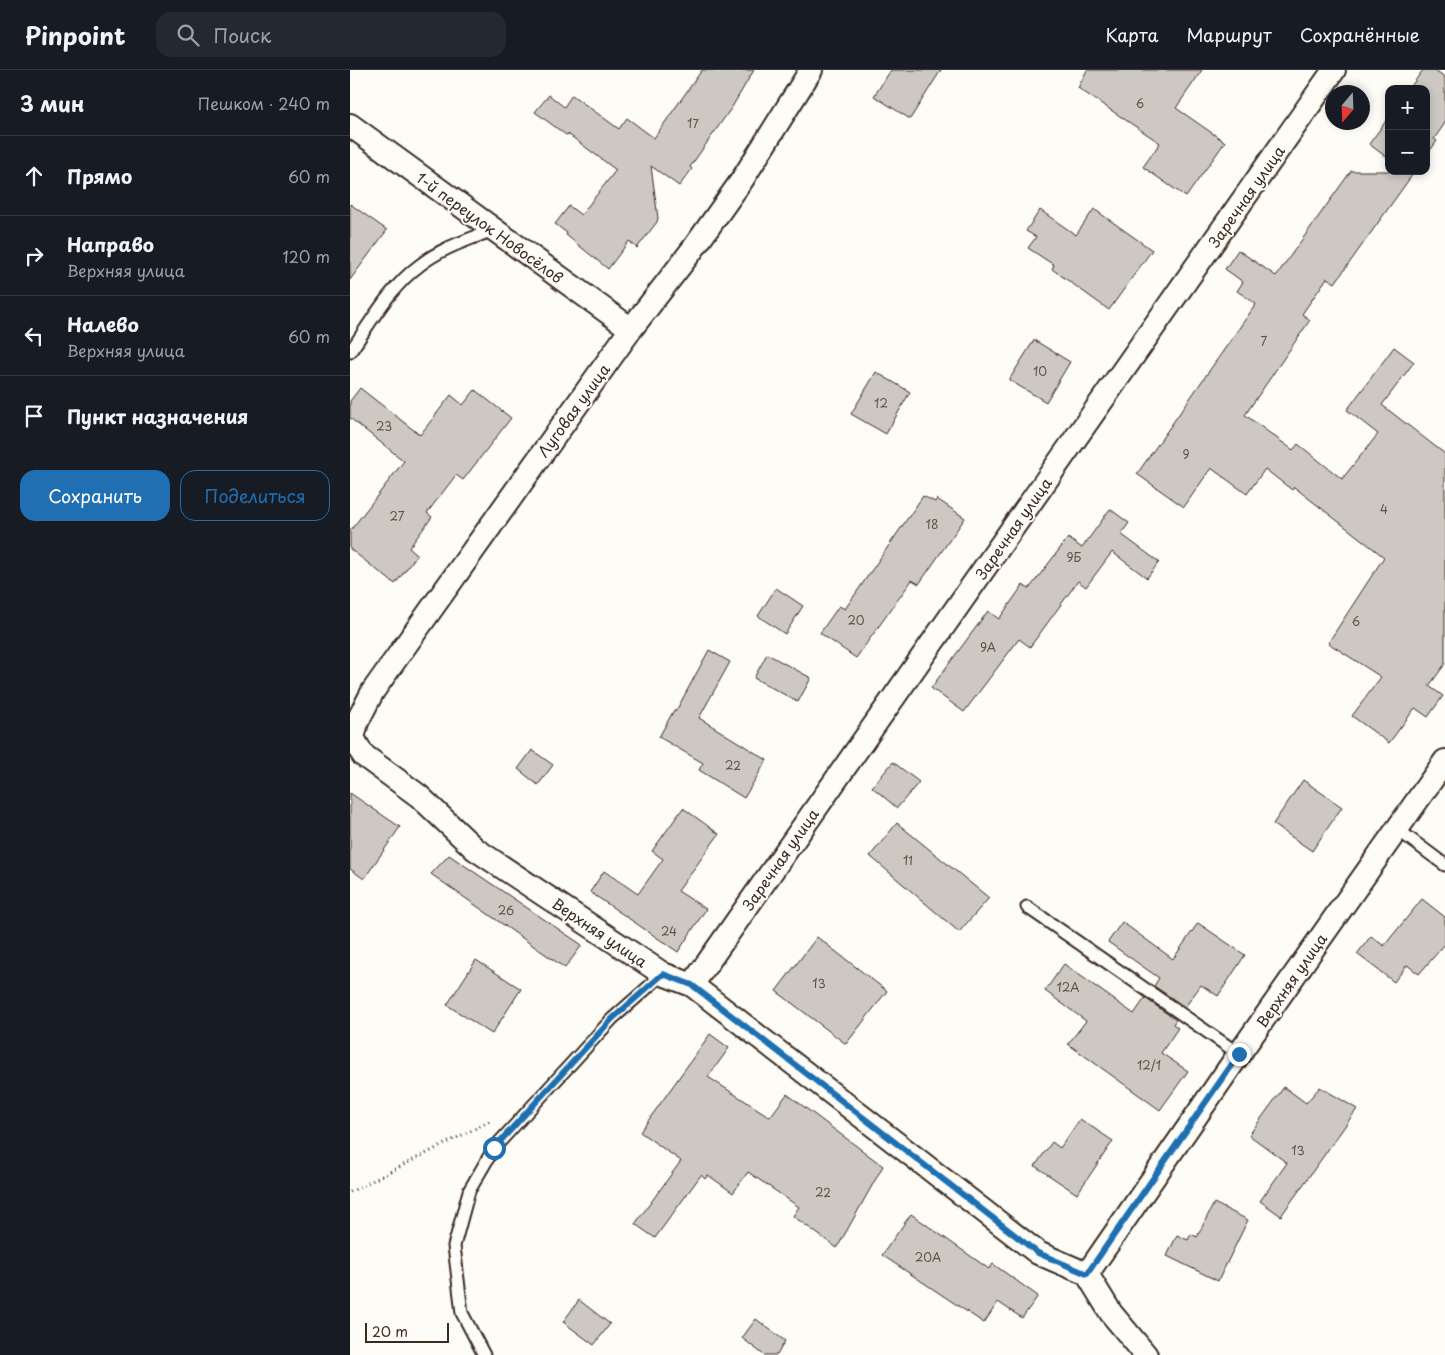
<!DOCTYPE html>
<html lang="ru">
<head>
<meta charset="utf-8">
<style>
  :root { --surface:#171b24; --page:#242831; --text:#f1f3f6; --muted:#9ea1a6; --line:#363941; --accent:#1f6fb2 }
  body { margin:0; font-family:"Playpen Sans",sans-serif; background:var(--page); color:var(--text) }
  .controls { position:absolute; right:15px; top:15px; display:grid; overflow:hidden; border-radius:10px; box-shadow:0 2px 8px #0003 }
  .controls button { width:45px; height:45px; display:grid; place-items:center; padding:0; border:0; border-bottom:1px solid var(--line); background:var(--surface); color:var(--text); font:25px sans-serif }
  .compass { position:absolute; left:975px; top:15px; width:45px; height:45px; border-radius:50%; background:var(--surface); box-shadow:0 2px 8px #0003; rotate:199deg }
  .scale { position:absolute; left:15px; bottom:12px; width:84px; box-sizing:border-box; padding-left:5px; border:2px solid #3b2a1e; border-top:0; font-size:14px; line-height:18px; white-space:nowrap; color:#3b2a1e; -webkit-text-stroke:4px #fdfcf7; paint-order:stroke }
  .stop { position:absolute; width:15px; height:15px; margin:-11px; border:4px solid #1f6fb2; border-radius:50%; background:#fff }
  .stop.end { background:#1f6fb2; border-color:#fff; box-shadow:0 1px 5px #0008 }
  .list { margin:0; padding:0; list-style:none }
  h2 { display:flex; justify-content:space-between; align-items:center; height:65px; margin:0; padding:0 20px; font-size:21px }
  h2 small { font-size:16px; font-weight:400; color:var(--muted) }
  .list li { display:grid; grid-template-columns:32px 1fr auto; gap:15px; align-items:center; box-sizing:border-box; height:80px; padding:0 20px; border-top:1px solid var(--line) }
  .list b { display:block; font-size:19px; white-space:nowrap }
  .list p { margin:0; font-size:16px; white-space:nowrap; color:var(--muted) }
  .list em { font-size:16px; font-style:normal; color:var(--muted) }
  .actions { display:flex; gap:10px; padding:15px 20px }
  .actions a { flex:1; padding:11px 0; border:1px solid var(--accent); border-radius:15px; text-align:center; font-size:18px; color:var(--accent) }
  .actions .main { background:var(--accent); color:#fff }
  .icon { flex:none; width:28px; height:28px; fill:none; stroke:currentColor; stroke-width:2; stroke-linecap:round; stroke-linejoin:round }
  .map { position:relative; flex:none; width:1095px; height:1285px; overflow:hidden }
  header { display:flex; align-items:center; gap:30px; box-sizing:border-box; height:70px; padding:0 25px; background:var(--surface); border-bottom:1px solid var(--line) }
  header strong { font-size:24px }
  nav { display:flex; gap:28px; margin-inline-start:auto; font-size:18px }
  .search { width:350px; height:45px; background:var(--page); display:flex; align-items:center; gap:12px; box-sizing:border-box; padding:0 18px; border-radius:15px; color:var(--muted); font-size:19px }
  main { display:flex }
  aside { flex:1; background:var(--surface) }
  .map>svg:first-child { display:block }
  .building { fill:#cdc8c2; stroke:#3b2a1e }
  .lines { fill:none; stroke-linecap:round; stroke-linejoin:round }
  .lane-casing { stroke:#3b2a1e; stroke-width:15 }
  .street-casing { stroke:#3b2a1e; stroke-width:26 }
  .path { stroke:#3b2a1e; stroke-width:3; stroke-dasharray:1 4; stroke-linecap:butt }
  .lane { stroke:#fdfcf7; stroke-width:11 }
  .street { stroke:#fdfcf7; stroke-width:22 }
  .route { stroke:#1f6fb2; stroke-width:6 }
  .labels { text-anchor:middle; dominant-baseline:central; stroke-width:4; stroke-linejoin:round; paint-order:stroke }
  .number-label { font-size:12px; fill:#605247 }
  .street-label { font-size:15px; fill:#3b2a1e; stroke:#fdfcf7 }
</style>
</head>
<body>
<header>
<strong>Pinpoint</strong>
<div class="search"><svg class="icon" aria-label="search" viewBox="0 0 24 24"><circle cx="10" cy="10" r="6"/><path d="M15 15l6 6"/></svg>Поиск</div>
<nav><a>Карта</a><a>Маршрут</a><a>Сохранённые</a></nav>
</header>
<main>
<aside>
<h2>3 мин<small>Пешком · 240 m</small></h2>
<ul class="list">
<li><svg class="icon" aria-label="ahead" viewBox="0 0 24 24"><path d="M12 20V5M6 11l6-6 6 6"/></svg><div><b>Прямо</b></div><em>60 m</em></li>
<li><svg class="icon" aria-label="right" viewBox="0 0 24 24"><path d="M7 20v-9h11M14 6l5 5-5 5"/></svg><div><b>Направо</b><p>Верхняя улица</p></div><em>120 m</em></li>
<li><svg class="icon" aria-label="left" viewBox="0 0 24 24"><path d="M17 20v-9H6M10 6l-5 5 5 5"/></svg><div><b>Налево</b><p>Верхняя улица</p></div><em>60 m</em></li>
<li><svg class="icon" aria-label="arrive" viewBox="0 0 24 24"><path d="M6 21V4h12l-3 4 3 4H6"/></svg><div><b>Пункт назначения</b></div></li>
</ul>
<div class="actions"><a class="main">Сохранить</a><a>Поделиться</a></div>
</aside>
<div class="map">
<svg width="1095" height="1285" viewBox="0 0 1095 1285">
  <rect width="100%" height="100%" fill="#fdfcf7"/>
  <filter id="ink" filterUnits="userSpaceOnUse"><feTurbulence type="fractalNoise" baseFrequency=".02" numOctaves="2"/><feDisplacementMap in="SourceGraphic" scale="10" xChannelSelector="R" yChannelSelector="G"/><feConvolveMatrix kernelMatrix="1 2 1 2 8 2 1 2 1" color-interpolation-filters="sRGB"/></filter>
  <g filter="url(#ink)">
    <!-- building -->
    <path class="building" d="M352,0H404L382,37L340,97L342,99L329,116L301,96L308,148L307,152L287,178L279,171L258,199L216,165L217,163L205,154L219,136L231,145L266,100L218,64L216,65L185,42L199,25L214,37L222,25L269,59L277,48L304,68Z
      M541,0H591L560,49L524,26Z
      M737,0H852L826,38L875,72L836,127L793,97L810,73L728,18Z
      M1073,0H1085L1095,7V53L1084,69L1087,71L1076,86V19H1059Z
      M1039,47V89L1019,74Z
      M1001,101H1065L985,213L977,208L952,244L960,250L895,345L943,380L948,374L992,409L1028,364L997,340L1044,277L1064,292L1032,335L1095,384V594L1079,616L1093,626L1078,647L1065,638L1039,673L1002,646L1031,607L978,573L1034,487L944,417L942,420L915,399L897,424L861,398L834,437L787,404L906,234L887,221L893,212L875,199L888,180L926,206Z
      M0,134L37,160L0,210Z
      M744,139L802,180L759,240L702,199L704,195L678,178L686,167L676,161L690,140L726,165Z
      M684,270L720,292L696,332L659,310Z
      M526,302L560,322L536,364L501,344Z
      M10,318L70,365L101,325L113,335L125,320L161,348L113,410L106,405L77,443L82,447L59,478L67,485L45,514L0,479V461L54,391L0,348V331Z
      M573,426L585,432L587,429L615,448L569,514L562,510L506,588L470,563L489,536L495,539Z
      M760,439L779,453L771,464L809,492L797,508L762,482L736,517L728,511L680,577L669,569L614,642L581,618L638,541L649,549L673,515L679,519L718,468L732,478Z
      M426,518L453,536L435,564L408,546Z
      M359,580L380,592L349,648L417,690L394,728L349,700L353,693L309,667L324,640L326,641Z
      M417,584L461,608L448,632L404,608Z
      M182,680L203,695L188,715L168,699Z
      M543,692L569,712L547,738L522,717Z
      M953,710L992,737L962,781L923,754Z
      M0,723L50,757L14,809L0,799Z
      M333,738L369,764L328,821L356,839L328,882L240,822L254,801L288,824L313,789L302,781Z
      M547,753L639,828L609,862L520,786Z
      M99,785L232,875L215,898L81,804Z
      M1072,829L1095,847V874L1069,904L1057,895L1044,912L1007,884L1021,866L1034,876Z
      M772,852L823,889L848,853L895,885L868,926L851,915L835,937L804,916L809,908L758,872Z
      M467,867L537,921L496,974L426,921Z
      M126,890L171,919L142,964L97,935Z
      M714,894L784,944L795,928L826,950L823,954L828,958L811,983L838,1001L810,1040L718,974L736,951L695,921Z
      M360,964L379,978L358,1007L420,1047L437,1024L533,1096L487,1178L443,1146L449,1137L398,1102L383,1123L358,1105L355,1109L351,1105L305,1168L285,1154L331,1091L290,1062Z
      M934,1017L956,1033L970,1017L1007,1039L931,1146L910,1131L937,1093L899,1065Z
      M730,1049L763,1071L727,1124L685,1096L702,1072L710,1078Z
      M864,1133L898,1150L868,1211L817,1186L827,1165L838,1170L841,1164L847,1167Z
      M561,1144L639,1199L643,1194L688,1226L672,1248L648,1232L634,1253L532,1185Z
      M229,1230L260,1254L244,1275L213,1252Z
      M406,1249L435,1271L427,1285H414L392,1268Z"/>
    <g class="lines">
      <defs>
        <path id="lane" d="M0,282C21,252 40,217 70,195C91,178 118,170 143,160
          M1047,759L1095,795
          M677,837L889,984
          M134,1285L112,1243L104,1176L119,1121L144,1078L262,949L313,904"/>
        <path id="street" d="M461,0L392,110L343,179L281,259L23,621L7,652L3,668L13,685L69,726L125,779L313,904L342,915L688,1183L737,1204L761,1243L796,1285
          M0,55L281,259
          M342,915L984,0
          M737,1204L889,984L1095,691"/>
      </defs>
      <!-- lane casing -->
      <use href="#lane" class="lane-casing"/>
      <!-- street casing -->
      <use href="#street" class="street-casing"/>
      <!-- path -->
      <path class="path" d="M0,1122L140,1051"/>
      <!-- lane -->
      <use href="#lane" class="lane"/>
      <!-- street -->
      <use href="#street" class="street"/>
    </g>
  </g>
  <g class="lines" filter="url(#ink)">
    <!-- route -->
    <path class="route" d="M144,1078L262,949L313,904L342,915L688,1183L737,1204L889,984"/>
  </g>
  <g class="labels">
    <!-- number labels -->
    <g class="number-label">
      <text x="790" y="33">6</text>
      <text x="343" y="53">17</text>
      <text x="914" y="271">7</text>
      <text x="690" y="301">10</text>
      <text x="531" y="333">12</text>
      <text x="34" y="356">23</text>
      <text x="836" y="384">9</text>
      <text x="1034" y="439">4</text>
      <text x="47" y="446">27</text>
      <text x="582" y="454">18</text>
      <text x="724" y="487">9Б</text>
      <text x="506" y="550">20</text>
      <text x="1006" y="551">6</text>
      <text x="638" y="577">9А</text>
      <text x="383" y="695">22</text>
      <text x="558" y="790">11</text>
      <text x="156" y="840">26</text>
      <text x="319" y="861">24</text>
      <text x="469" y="913">13</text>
      <text x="718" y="917">12А</text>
      <text x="799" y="995">12/1</text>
      <text x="948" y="1080">13</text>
      <text x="473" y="1122">22</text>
      <text x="578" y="1187">20А</text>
    </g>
    <!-- street labels -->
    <g class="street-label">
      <text transform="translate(896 126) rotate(-55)">Заречная улица</text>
      <text transform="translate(140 157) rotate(36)">1-й переулок Новосёлов</text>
      <text transform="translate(223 340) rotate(-54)">Луговая улица</text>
      <text transform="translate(663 458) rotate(-55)">Заречная улица</text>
      <text transform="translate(430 789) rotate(-55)">Заречная улица</text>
      <text transform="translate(250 862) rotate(34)">Верхняя улица</text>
      <text transform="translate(941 910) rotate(-55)">Верхняя улица</text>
    </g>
  </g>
</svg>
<div class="controls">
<button>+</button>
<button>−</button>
</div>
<svg class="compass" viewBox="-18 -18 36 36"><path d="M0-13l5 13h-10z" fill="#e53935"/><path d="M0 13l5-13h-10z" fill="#9ea1a6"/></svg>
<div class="scale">20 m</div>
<div class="stop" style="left:144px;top:1078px"></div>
<div class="stop end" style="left:889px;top:984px"></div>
</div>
</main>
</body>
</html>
